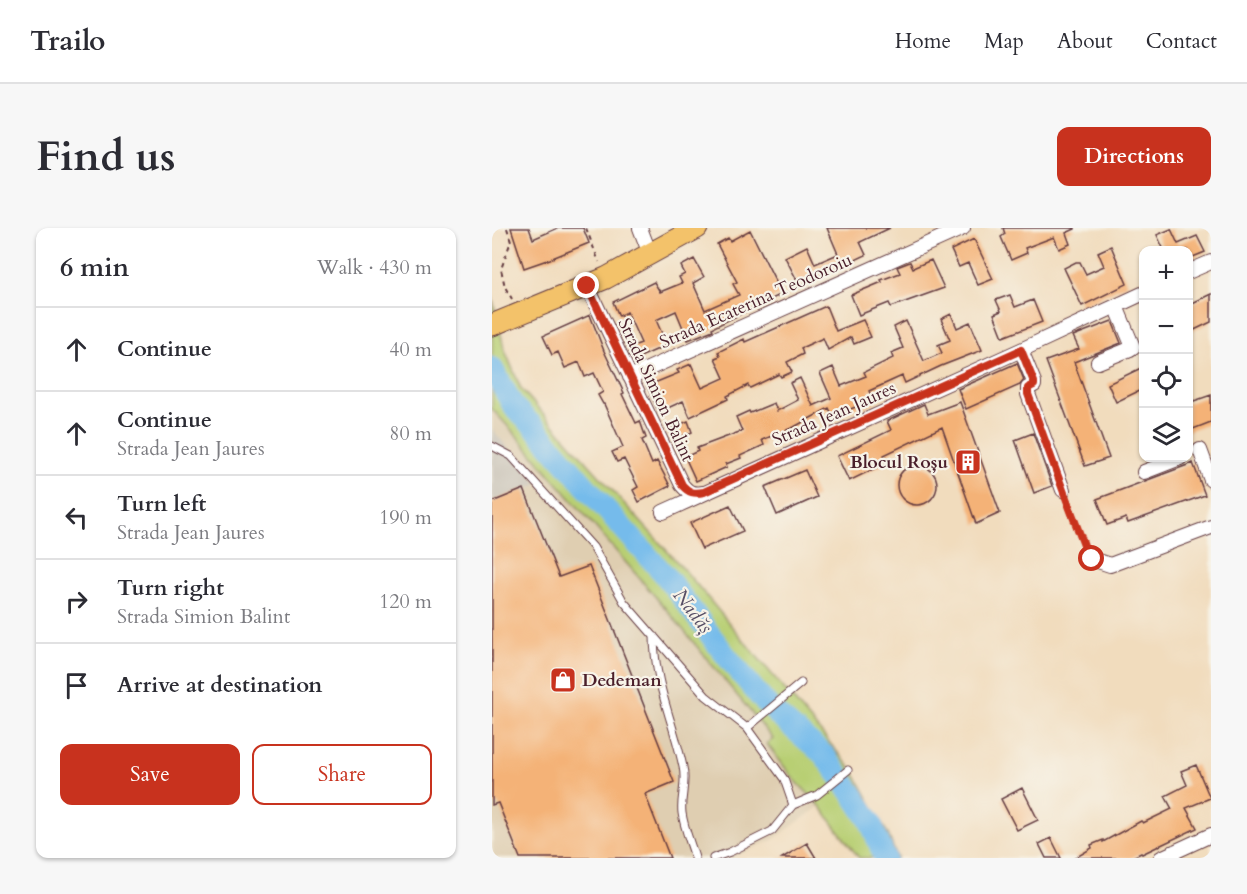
<!DOCTYPE html>
<html lang="en">
<head>
<meta charset="utf-8">
<style>
  :root { --surface:#fff; --page:#f7f7f7; --text:#2b2b33; --muted:#7c7c81; --line:#e1e1e2; --accent:#c8321e }
  body { margin:0; font-family:Cardo,serif; background:var(--page); color:var(--text) }
  .controls { position:absolute; right:18px; top:18px; display:grid; overflow:hidden; border-radius:12px; box-shadow:0 2px 4px #0004 }
  .controls button { width:54px; height:54px; display:grid; place-items:center; padding:0; border:0; border-bottom:2px solid var(--line); background:var(--surface); color:var(--text); font:30px sans-serif }
  .stop { position:absolute; width:18px; height:18px; margin:-14px; border:4px solid #c8321e; border-radius:50%; background:#fff }
  .stop.end { background:#c8321e; border-color:#fff; box-shadow:0 2px 6px #0008 }
  .list { margin:0; padding:0; list-style:none }
  h2 { display:flex; justify-content:space-between; align-items:center; height:78px; margin:0; padding:0 24px; font-size:26px }
  h2 small { font-size:20px; font-weight:400; color:var(--muted) }
  .list li { display:grid; grid-template-columns:39px 1fr auto; gap:18px; align-items:center; box-sizing:border-box; height:84px; padding:0 24px; border-top:2px solid var(--line) }
  .list b { display:block; font-size:22px; white-space:nowrap }
  .list p { margin:0; font-size:20px; white-space:nowrap; color:var(--muted) }
  .list em { font-size:20px; font-style:normal; color:var(--muted) }
  .actions { display:flex; gap:12px; padding:18px 24px }
  .actions a { flex:1; padding:14px 0; border:2px solid var(--accent); border-radius:12px; text-align:center; font-size:21px; color:var(--accent) }
  .actions .main { background:var(--accent); color:#fff }
  .icon { flex:none; width:33px; height:33px; fill:none; stroke:currentColor; stroke-width:2; stroke-linecap:round; stroke-linejoin:round }
  .map { position:relative; flex:none; width:719px; height:630px; overflow:hidden; border-radius:12px }
  header { display:flex; align-items:center; gap:36px; box-sizing:border-box; height:84px; padding:0 30px; background:var(--surface); border-bottom:2px solid var(--line) }
  header strong { font-size:28px }
  nav { display:flex; gap:33px; margin-inline-start:auto; font-size:21px }
  .intro { display:flex; align-items:center; justify-content:space-between; box-sizing:border-box; height:144px; padding:0 36px }
  h1 { margin:0; font-size:42px }
  .button { padding:15px 27px; border-radius:12px; background:var(--accent); color:#fff; font-size:21px; font-weight:700 }
  main { display:flex; gap:36px; padding:0 36px }
  aside { flex:1; background:var(--surface); border-radius:12px; box-shadow:0 2px 4px #0004 }
  .map>svg:first-child { display:block }
  .built { fill:#dfceb1 }
  .industrial { fill:#c9c3b8 }
  .green { fill:#b8cf73; stroke:#81774f; stroke-width:1.5 }
  .lines { fill:none; stroke-linecap:round; stroke-linejoin:round }
  .river { stroke:#74bbeb; stroke-width:22 }
  .building { fill:#f4b277 }
  .service-casing { stroke:#633b41; stroke-width:9 }
  .minor-casing { stroke:#633b41; stroke-width:16 }
  .primary-casing { stroke:#633b41; stroke-width:23 }
  .path { stroke:#633b41; stroke-width:2; stroke-dasharray:4.5 4.5; stroke-linecap:butt }
  .service { stroke:#fff; stroke-width:7 }
  .minor { stroke:#fff; stroke-width:14 }
  .primary { stroke:#f3c26a; stroke-width:21 }
  .route { stroke:#c8321e; stroke-width:8 }
  .labels { text-anchor:middle; dominant-baseline:central; stroke-width:4.5; stroke-linejoin:round; paint-order:stroke }
  .street-label { font-size:18px; fill:#4a1f2b; stroke:#f7f3e8 }
  .poi-label { font-size:18px; font-weight:bold; fill:#4a1f2b; stroke:#f7f3e8; text-anchor:end }
  .water-label { font-size:20px; font-style:italic; fill:#574e65; stroke:#f7f3e8 }
</style>
</head>
<body>
<header>
<strong>Trailo</strong>
<nav><a>Home</a><a>Map</a><a>About</a><a>Contact</a></nav>
</header>
<div class="intro"><h1>Find us</h1><a class="button">Directions</a></div>
<main>
<aside>
<h2>6 min<small>Walk · 430 m</small></h2>
<ul class="list">
<li><svg class="icon" aria-label="ahead" viewBox="0 0 24 24"><path d="M12 20V5M6 11l6-6 6 6"/></svg><div><b>Continue</b></div><em>40 m</em></li>
<li><svg class="icon" aria-label="ahead" viewBox="0 0 24 24"><path d="M12 20V5M6 11l6-6 6 6"/></svg><div><b>Continue</b><p>Strada Jean Jaures</p></div><em>80 m</em></li>
<li><svg class="icon" aria-label="left" viewBox="0 0 24 24"><path d="M17 20v-9H6M10 6l-5 5 5 5"/></svg><div><b>Turn left</b><p>Strada Jean Jaures</p></div><em>190 m</em></li>
<li><svg class="icon" aria-label="right" viewBox="0 0 24 24"><path d="M7 20v-9h11M14 6l5 5-5 5"/></svg><div><b>Turn right</b><p>Strada Simion Balint</p></div><em>120 m</em></li>
<li><svg class="icon" aria-label="arrive" viewBox="0 0 24 24"><path d="M6 21V4h12l-3 4 3 4H6"/></svg><div><b>Arrive at destination</b></div></li>
</ul>
<div class="actions"><a class="main">Save</a><a>Share</a></div>
</aside>
<div class="map">
<svg width="719" height="630" viewBox="0 0 719 630">
  <rect width="100%" height="100%" fill="#f7f3e8"/>
  <filter id="ink" filterUnits="userSpaceOnUse"><feTurbulence type="fractalNoise" baseFrequency=".0167" numOctaves="2"/><feDisplacementMap in="SourceGraphic" scale="12" xChannelSelector="R" yChannelSelector="G"/><feConvolveMatrix kernelMatrix="1 2 1 2 8 2 1 2 1" color-interpolation-filters="sRGB"/></filter>
  <filter id="wash" filterUnits="userSpaceOnUse"><feTurbulence type="fractalNoise" baseFrequency=".008" numOctaves="4" result="noise"/><feDisplacementMap in="SourceGraphic" scale="24" xChannelSelector="R" yChannelSelector="G"/><feGaussianBlur stdDeviation="1.35" result="paint"/><feColorMatrix in="noise" values="0 0 0 0 0 0 0 0 0 0 0 0 0 0 0 0 0 1.4 0 .05"/><feComposite in="paint" operator="in"/></filter>
  <g filter="url(#wash)">
    <rect width="100%" height="100%" fill="#f1dcbd"/>
    <!-- built -->
    <path class="built" d="M0,181L23,206L174,381L256,479L281,511L275,516L301,550L328,578L282,611L240,630H0Z"/>
    <!-- industrial -->
    <path class="industrial" d="M0,201L46,256L0,274Z"/>
    <!-- green -->
    <path class="green" d="M0,68L12,120L29,161L195,345L361,543L396,606L405,630H367L328,578L301,550L275,516L281,511L174,381L23,206L0,181Z"/>
    <g class="lines">
      <!-- river -->
      <path class="river" d="M0,140L22,179L44,201L102,268L173,347L232,425L269,470L290,491L332,527L359,564L378,593L393,630"/>
    </g>
    <g id="blocks">
      <!-- building -->
      <path class="building" d="M19,0H37L41,11L66,0H91L97,15L58,31L32,40Z
        M335,0H398L368,14L374,27L308,58L293,29L315,18L323,36L346,26Z
        M511,0H583V1L574,5L578,16L567,21L562,9L533,20L535,25L519,32L509,9L513,6Z
        M679,1L686,16L705,8L713,24L696,31V22H672L665,7Z
        M258,2L290,66L220,100L221,102L196,112L184,83L164,92L175,117L146,130L141,118L149,115L135,84L127,88L121,74L162,54L168,64L190,55L187,49L193,46L189,38L202,31L212,49L201,55L213,82L247,67L241,56L245,54L225,16L236,10L238,13Z
        M482,11L501,51L486,57L476,35L467,39L459,22Z
        M619,18L635,56L590,78L572,40L584,34H588L594,46L612,38L606,24Z
        M439,32L452,60L399,79L397,75L367,87L359,67L390,54L389,52L408,45L405,39L418,34L421,40Z
        M719,66V94L696,105V77Z
        M518,67L523,79L541,72L550,94L511,109L502,86L509,83L504,72Z
        M334,78L344,103L371,92L379,109L362,116L359,109L336,122L331,110L309,120L311,126L295,134L300,144L289,149L287,146L258,160L256,157L235,168L236,171L198,189L191,173L167,184L155,158L187,145L185,142L199,136L210,160L232,150L223,130L228,128L226,124L252,111L253,114Z
        M459,86L465,100L478,94L490,122L449,138L413,155L410,148L377,163L382,175L372,179L371,176L341,188L337,180L302,199L270,212L272,217L248,228L249,230L234,236L235,239L204,253L193,229L206,223L205,220L250,203L244,189L257,183L258,185L282,175L285,183L306,172L298,155L308,150L321,178L339,170L328,145L341,139L349,158L374,148L372,144L401,130L399,125L411,120L402,99L414,93L432,133L450,125L446,117L458,112L449,91Z
        M98,87L112,123L132,165L130,166L144,195L148,193L154,210L150,212L160,236L165,233L178,258L147,274L141,262L146,259L132,231L125,234L120,224L131,219L112,176H111L106,167L111,164L102,145L93,149L87,134L73,140L66,124L60,127L51,108Z
        M620,93L629,115L582,134L617,230L593,238L554,133L587,121L581,108Z
        M525,135L532,152L528,157L474,181L466,161Z
        M651,139V161L624,174L616,156Z
        M719,167V194L696,203V175Z
        M468,174L508,285L484,296L450,199L392,227L396,234L357,253L345,228L399,202L395,193L432,176L436,186Z
        M196,193L200,204L182,212L178,201Z
        M541,205L560,258L542,265L523,212Z
        M701,235L713,267L636,295L634,290L615,297L605,271Z
        M405 257a20 20 0 1 1 40 0a20 20 0 1 1-40 0Z
        M313,242L325,269L285,287L273,259Z
        M32,261L67,349L97,338L182,554L153,566L178,630H28L6,575L0,577V274Z
        M238,277L251,303L210,321L198,295Z
        M704,537L718,570L694,580L705,600L650,626L649,625L639,630H583L600,620L599,617L611,612V614L649,593L651,595L680,581L673,568L695,557L689,543Z
        M530,560L546,592L525,602L509,571Z
        M559,610L569,630H554L547,616Z
        M315,615L324,630H290Z"/>
    </g>
  </g>
  <g filter="url(#ink)">
    <use href="#blocks" fill-opacity="0" stroke="#633b41" stroke-width="1.5"/>
    <g class="lines">
      <defs>
        <path id="service" d="M0,218L19,228L101,319L132,374L214,468L255,500
          M162,408C162,454 182,496 191,539C195,555 188,570 190,585C192,600 199,616 203,630
          M301,577L325,567L356,542
          M221,630L238,624L280,603L301,577L292,551L255,500L309,455"/>
        <path id="minor" d="M148,0L158,26
          M696,44L719,34
          M95,58L190,257C196,264 200,267 210,265
          M529,122L542,154V157L536,160V166L571,262
          M606,134L638,121L641,119L624,78
          M138,149L471,0
          M708,222L719,252
          M652,244L688,230
          M171,284L529,122L652,65
          M600,331L618,337L719,299
          M669,630L719,607"/>
        <path id="primary" d="M0,97L114,50L205,0"/>
      </defs>
      <!-- service casing -->
      <use href="#service" class="service-casing"/>
      <!-- minor casing -->
      <use href="#minor" class="minor-casing"/>
      <!-- primary casing -->
      <use href="#primary" class="primary-casing"/>
      <!-- path -->
      <path class="path" d="M15,0L19,13L9,41L13,59L20,71
        M94,0L107,34
        M575,273L594,321"/>
      <!-- service -->
      <use href="#service" class="service"/>
      <!-- minor -->
      <use href="#minor" class="minor"/>
      <!-- primary -->
      <use href="#primary" class="primary"/>
    </g>
  </g>
  <g class="lines" filter="url(#ink)">
    <!-- route -->
    <path class="route" d="M95,58L190,257C197,265 202,266 212,264L529,122L542,154V157L536,160V166L571,262L593,320L600,331"/>
  </g>
  <!-- icons -->
  <defs>
    <symbol id="building-square" viewBox="-11 -11 22 22"><rect x="-9" y="-9" width="18" height="18" rx="4" fill="#c8321e" stroke="#f7f3e8"/><path d="M-4-6H4V6H1V3H-1V6H-4ZM-2.5-4.3h1.7v1.8h-1.7ZM.8-4.3h1.7v1.8H.8ZM-2.5-1h1.7V.8h-1.7ZM.8-1h1.7V.8H.8Z" fill="#fff"/></symbol>
    <symbol id="shop-square" viewBox="-11 -11 22 22"><rect x="-9" y="-9" width="18" height="18" rx="4" fill="#c8321e" stroke="#f7f3e8"/><path d="M-5-2.5h2.3a2.7 3.5 0 0 1 5.4 0H5L5.5 6h-11ZM-1.5-2.5h3a1.5 2.3 0 0 0-3 0Z" fill="#fff"/></symbol>
  </defs>
  <g fill-rule="evenodd">
    <use href="#building-square" x="461" y="219" width="30" height="30"/>
    <use href="#shop-square" x="56" y="437" width="30" height="30"/>
  </g>
  <g class="labels">
    <!-- street labels -->
    <g class="street-label">
      <text transform="translate(264 73) rotate(-24)">Strada Ecaterina Teodoroiu</text>
      <text transform="translate(164 162) rotate(65)">Strada Simion Balint</text>
      <text transform="translate(342 186) rotate(-24)">Strada Jean Jaures</text>
    </g>
    <!-- poi labels -->
    <g class="poi-label">
      <text x="456" y="234">Blocul Roșu</text>
      <text x="90" y="452" text-anchor="start">Dedeman</text>
    </g>
    <!-- water labels -->
    <g class="water-label">
      <text transform="translate(201 383) rotate(52)">Nadăș</text>
    </g>
  </g>
</svg>
<div class="controls">
<button>+</button>
<button>−</button>
<button><svg class="icon" aria-label="locate" viewBox="0 0 24 24"><circle cx="12" cy="12" r="6"/><path d="M12 2v4M12 18v4M2 12h4M18 12h4"/></svg></button>
<button><svg class="icon" aria-label="layers" viewBox="0 0 24 24"><path d="M12 4l9 5-9 5-9-5zM3 14l9 5 9-5"/></svg></button>
</div>
<div class="stop" style="left:600px;top:331px"></div>
<div class="stop end" style="left:95px;top:58px"></div>
</div>
</main>
</body>
</html>
